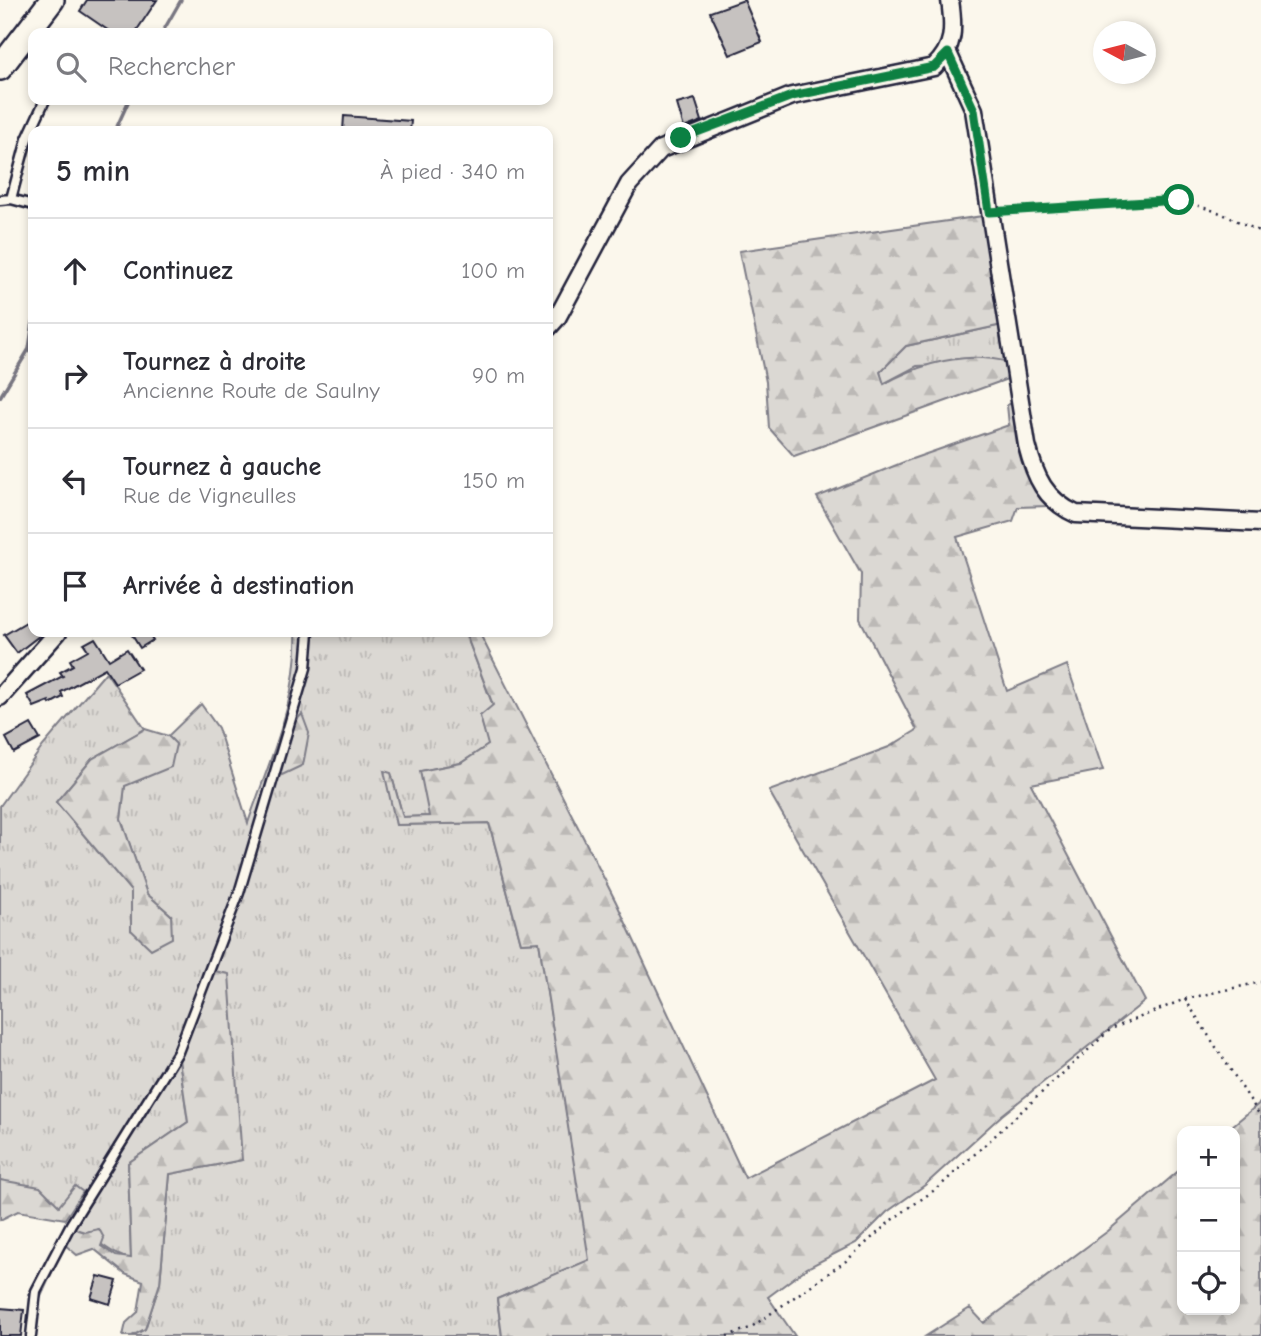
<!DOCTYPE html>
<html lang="fr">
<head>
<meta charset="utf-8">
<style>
  :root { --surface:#fff; --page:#f7f7f7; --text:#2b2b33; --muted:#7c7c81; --line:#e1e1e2 }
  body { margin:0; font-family:"Comic Neue",sans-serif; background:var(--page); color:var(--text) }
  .controls { position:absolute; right:21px; bottom:21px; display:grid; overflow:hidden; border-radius:14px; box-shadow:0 4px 10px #0003 }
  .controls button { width:63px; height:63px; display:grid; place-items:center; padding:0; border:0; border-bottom:2px solid var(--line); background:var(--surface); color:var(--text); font:35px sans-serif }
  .compass { position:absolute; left:1093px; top:21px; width:63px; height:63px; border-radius:50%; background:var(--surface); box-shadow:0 4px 10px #0003; rotate:277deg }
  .stop { position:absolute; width:21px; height:21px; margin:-16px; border:5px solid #0b8043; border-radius:50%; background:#fff }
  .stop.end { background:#0b8043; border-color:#fff; box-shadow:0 2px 7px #0008 }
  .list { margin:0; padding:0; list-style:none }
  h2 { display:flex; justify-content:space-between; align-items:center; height:91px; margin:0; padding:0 28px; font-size:30px }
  h2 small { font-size:23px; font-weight:400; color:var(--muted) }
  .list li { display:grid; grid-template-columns:46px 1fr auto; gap:21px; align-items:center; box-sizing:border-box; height:105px; padding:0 28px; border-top:2px solid var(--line) }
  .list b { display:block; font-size:26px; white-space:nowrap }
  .list p { margin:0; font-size:23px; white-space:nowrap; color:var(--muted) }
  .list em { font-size:23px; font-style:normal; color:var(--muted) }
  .icon { flex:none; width:38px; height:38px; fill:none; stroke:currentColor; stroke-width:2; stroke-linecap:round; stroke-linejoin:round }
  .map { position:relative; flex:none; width:1261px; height:1336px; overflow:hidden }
  .search { position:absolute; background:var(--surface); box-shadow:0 4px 10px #0003; left:28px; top:28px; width:525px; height:77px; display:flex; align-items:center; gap:18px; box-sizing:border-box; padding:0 24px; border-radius:14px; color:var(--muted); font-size:26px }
  .panel { position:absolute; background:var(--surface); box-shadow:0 4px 10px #0003; left:28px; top:126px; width:525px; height:511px; border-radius:14px }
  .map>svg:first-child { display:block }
  .grass { fill:url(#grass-tufts); stroke:#7e7d87; stroke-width:2 }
  .forest { fill:url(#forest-firs); stroke:#7e7d87; stroke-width:2 }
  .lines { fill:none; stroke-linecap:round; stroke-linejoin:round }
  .stream { stroke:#787681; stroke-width:3.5 }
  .building { fill:#c6c2c0; stroke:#22223b; stroke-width:2 }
  .service-casing { stroke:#22223b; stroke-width:13 }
  .minor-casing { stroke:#22223b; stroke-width:21 }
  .primary-casing { stroke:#22223b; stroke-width:28 }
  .path { stroke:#22223b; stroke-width:2.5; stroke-dasharray:2 5; stroke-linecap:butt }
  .service { stroke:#fbf7ec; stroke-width:8 }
  .minor { stroke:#fbf7ec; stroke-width:16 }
  .primary { stroke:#fbf7ec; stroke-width:23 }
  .route { stroke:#0b8043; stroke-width:9 }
</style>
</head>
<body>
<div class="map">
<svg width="1261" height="1336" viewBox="0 0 1261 1336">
  <defs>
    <pattern id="grass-tufts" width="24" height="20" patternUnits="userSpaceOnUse" patternTransform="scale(1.75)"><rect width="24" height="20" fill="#dbd8d3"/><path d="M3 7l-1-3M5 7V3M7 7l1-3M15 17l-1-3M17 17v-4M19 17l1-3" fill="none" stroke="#bcb9b6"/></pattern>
    <pattern id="forest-firs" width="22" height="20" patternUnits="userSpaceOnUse" patternTransform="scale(1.75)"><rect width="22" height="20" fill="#dbd8d3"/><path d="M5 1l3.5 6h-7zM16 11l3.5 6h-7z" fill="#bcb9b6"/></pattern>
  </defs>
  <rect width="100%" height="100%" fill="#fbf7ec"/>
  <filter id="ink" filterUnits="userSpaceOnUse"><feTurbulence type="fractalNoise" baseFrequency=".0143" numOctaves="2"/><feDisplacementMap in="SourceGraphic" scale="14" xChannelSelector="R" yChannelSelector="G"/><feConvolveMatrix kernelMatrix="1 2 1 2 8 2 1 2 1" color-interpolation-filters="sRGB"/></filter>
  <g filter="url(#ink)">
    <!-- grass -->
    <path class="grass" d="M1002,325L1008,362L917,366L883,384L880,372L906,346Z
      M296,632H465L493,706L480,716L489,745L461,763L421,771L430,816L403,817L391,773L396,825L489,823L521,943L539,942L590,1260L497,1299L502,1336H132L145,1329L160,1283L170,1174L242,1160L178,1052L188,1122L128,1163L131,1259C107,1254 95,1235 72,1228L39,1301L28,1295L83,1192L59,1206L0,1180V806L43,746L106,672L145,729L92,759L56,802L131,891V930L171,915L147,894L121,819L125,785L176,745L168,736L201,704L218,728L248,823C269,761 299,699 296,632Z"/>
    <!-- forest -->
    <path class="forest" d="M983,216L1002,325L906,346L880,372L884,384C922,363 965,351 1008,362L1010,378L794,456L769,428L766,382L739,251Z
      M1015,402L1037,491L1047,506L1018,507L1013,521L957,537L1007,691L1067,665L1103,770L1031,784L1145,1001L1002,1115L925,1185L887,1212L856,1243L807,1268L768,1297L795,1336H502L497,1299L589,1260L539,942L521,943L489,823L396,825L384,771L391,773L403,817L429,816L420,771L461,763L488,745L480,716L493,705L465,632H479L616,902L745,1178L935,1080L769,791L889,747L917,730L860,619L861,574L817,497L909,460L1009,425L1007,405Z
      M302,714L309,733L303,765L282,775L276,768L287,731Z
      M145,729L168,736L176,744L171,767L125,786L121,819L147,894L171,915L172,938L151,949L131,930V891L56,802L92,759Z
      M210,970L229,974L242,1160L170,1174L160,1283L145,1329L132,1336H123L126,1323L138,1312L143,1281L125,1274L94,1249L77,1255L64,1244L72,1228L85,1232L99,1229L104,1238L101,1246L116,1256L131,1258L128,1163L188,1122L178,1052Z
      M1261,1102V1336H926L970,1308L984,1323L1108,1231L1182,1168V1310H1235V1131H1226Z
      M0,1180L40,1187L59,1206L75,1186L83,1192L65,1219L18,1211L0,1220Z"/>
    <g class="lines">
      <!-- stream -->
      <path class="stream" d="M162,33L181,0
        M115,131L129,100
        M0,397L29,349L33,322"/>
    </g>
    <!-- building -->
    <path class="building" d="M87,0H157L135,33H112L80,11Z
      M744,0L762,42L730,55L710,12Z
      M695,99L702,121L684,128L677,104Z
      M344,116L411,121L410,131H343Z
      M33,618V632H44L17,653L4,635Z
      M130,632H148L153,640L140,648Z
      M95,638L109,660L127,649L140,669L115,683L105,668L61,692L63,697L50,704L49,701L34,707L27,695L63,676L60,672L73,665L70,660L88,650L84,644Z
      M31,724L40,739L14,753L6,738Z
      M98,1276L117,1281L110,1304L91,1298Z
      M0,1308L24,1310L21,1336H0Z"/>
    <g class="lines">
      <defs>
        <path id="service" d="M11,199L27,139L45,100
          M0,200L11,199L33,205
          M31,1336L36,1291L71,1224L178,1052L239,893L306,668L309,632"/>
        <path id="minor" d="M948,53L974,110L1027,445C1035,477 1045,500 1076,514L1261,523
          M548,328L557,318L629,184L661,149L792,96L934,67C955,47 954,28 950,0
          M0,697L58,632"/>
        <path id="primary" d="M0,68L52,0"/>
      </defs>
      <!-- service casing -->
      <use href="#service" class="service-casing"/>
      <!-- minor casing -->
      <use href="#minor" class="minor-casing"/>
      <!-- primary casing -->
      <use href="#primary" class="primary-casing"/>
      <!-- path -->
      <path class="path" d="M1003,211L1179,200L1218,212L1261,232
        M1185,999L1261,1117
        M727,1336L750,1328L846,1261L893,1219L939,1187L1111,1029L1185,999L1261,982"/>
      <!-- service -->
      <use href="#service" class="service"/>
      <!-- minor -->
      <use href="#minor" class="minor"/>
      <!-- primary -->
      <use href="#primary" class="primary"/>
    </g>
  </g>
  <g class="lines" filter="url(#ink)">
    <!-- route -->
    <path class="route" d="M681,138L792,96L934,67L948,53L974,110L989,212L1179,200"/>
  </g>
</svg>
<div class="controls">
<button>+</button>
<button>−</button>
<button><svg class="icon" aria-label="locate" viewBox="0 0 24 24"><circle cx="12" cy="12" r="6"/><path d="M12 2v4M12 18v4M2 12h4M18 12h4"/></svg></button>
</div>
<svg class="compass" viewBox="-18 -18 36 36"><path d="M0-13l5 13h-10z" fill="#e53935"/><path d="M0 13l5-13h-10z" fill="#7c7c81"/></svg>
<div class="stop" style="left:1179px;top:200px"></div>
<div class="stop end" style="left:681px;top:138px"></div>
<div class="search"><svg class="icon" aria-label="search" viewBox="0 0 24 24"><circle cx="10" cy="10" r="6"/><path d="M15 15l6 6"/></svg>Rechercher</div>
<section class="panel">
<h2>5 min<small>À pied · 340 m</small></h2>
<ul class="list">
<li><svg class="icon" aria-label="ahead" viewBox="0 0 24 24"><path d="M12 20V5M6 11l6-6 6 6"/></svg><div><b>Continuez</b></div><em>100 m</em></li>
<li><svg class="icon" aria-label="right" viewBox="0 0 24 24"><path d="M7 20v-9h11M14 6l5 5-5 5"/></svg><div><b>Tournez à droite</b><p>Ancienne Route de Saulny</p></div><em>90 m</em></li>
<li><svg class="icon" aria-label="left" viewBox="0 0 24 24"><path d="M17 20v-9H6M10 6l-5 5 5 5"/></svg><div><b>Tournez à gauche</b><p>Rue de Vigneulles</p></div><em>150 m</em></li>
<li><svg class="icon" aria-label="arrive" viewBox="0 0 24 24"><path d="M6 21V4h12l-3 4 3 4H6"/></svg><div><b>Arrivée à destination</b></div></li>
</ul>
</section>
</div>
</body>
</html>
